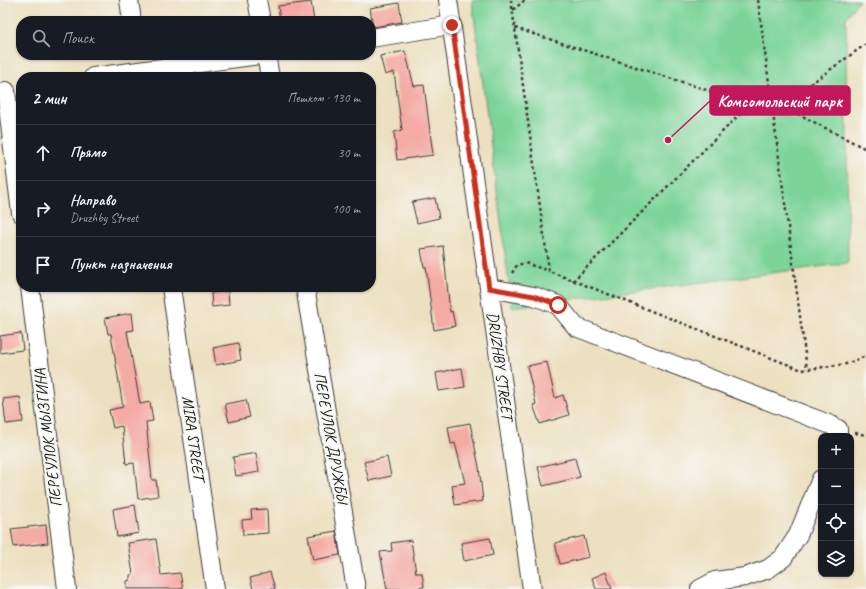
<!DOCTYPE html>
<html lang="ru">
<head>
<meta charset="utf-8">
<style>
  :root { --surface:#171b24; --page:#20242c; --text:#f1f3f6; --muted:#9ea1a6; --line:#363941 }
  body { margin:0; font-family:Caveat,sans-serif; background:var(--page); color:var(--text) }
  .controls { position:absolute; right:12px; bottom:12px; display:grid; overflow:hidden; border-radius:8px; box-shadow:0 1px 3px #0004 }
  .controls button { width:36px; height:36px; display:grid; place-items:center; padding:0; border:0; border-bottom:1px solid var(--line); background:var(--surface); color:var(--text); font:20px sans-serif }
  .stop { position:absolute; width:12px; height:12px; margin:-9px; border:3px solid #c8321e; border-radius:50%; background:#fff }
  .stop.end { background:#c8321e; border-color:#fff; box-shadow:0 1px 4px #0008 }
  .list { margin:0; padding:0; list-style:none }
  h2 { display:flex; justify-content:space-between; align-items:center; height:52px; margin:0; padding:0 16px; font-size:17px }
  h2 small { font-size:13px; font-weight:400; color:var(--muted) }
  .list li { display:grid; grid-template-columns:26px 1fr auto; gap:12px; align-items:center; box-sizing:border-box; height:56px; padding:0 16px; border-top:1px solid var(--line) }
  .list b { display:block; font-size:15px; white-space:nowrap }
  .list p { margin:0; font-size:13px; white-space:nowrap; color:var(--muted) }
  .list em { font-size:13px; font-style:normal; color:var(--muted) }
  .icon { flex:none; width:22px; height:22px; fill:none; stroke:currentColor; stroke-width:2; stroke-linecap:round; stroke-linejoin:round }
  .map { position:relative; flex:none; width:866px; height:589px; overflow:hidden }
  .search { position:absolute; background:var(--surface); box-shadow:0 1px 3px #0004; left:16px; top:16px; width:360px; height:44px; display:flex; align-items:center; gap:10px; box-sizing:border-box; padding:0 14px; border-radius:16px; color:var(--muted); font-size:15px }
  .panel { position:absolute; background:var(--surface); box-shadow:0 1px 3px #0004; left:16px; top:72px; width:360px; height:220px; border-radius:16px }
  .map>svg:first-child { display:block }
  .green { fill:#7bd499; stroke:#4c785a }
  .building { fill:#f4aba4 }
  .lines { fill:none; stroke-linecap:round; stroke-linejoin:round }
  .minor-casing { stroke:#3b3935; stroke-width:20 }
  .path { stroke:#3b3935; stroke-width:2.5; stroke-dasharray:3 3; stroke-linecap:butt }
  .minor { stroke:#fff; stroke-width:18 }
  .route { stroke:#c8321e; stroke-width:5 }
  .labels { text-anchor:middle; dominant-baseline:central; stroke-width:3.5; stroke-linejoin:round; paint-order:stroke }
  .street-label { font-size:16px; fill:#1c1c1c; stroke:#f6f6f2 }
  .leader { fill:none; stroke:#c2185b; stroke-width:1.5 }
  .callout-dot { fill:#c2185b; stroke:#f6f6f2; stroke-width:1.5 }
  .callout { fill:#c2185b; stroke:#c2185b; stroke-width:1.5 }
  .callout-label { font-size:17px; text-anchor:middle; font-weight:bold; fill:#fff }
</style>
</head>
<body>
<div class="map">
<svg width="866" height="589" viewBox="0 0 866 589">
  <rect width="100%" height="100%" fill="#f6f6f2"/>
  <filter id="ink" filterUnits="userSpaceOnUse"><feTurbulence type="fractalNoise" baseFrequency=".025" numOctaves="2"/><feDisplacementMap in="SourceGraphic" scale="8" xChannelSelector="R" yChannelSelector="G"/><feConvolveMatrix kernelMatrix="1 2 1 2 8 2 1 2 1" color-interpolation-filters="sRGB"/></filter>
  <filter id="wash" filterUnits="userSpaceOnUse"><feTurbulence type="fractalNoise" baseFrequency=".012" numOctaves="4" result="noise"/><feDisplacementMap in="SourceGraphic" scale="16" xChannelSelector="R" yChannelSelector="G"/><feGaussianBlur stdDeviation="0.9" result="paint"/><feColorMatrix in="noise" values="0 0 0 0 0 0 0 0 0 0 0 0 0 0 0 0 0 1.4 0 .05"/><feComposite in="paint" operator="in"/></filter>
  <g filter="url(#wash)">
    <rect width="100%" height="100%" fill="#ede0c0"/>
    <!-- green -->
    <path class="green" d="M472,0H859L846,18L848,263L512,307Z"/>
    <g id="blocks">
      <!-- building -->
      <path class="building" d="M311,2L314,21H280L278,6Z
        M399,3L402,22L373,27L370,8Z
        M405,51L414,86L424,85L433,155L397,160L394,132L402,130L394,72L385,75L380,56Z
        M435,198L439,218L417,223L412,202Z
        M443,246L450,312L452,311L455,326L434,330L426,267H424L421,249Z
        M228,291L229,305L212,307L211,293Z
        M132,313L134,330L127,331L140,404L150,402L153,421L146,422L152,480H156L158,496L138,499L134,463L126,464L122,426L113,428L109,410L123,407L111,334H108L105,318Z
        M21,333L23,350L0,353V336Z
        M238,343L241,360L216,365L213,348Z
        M547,362L555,398L563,395L569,415L540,424L533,405L536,404L527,366Z
        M462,368L465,387L439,391L436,373Z
        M20,397L23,422L6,424L3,399Z
        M246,400L250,417L229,422L225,404Z
        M470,423L479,467L483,501L455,505L452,485L465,483L455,443L451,444L448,427Z
        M256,453L259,472L236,476L233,457Z
        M387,457L391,476L369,481L364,462Z
        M575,458L580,477L543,486L538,467Z
        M135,505L139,533L117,537L113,509Z
        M267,509L268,533L243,535L242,520L252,519L251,510Z
        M46,525L48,543L14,547L11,529Z
        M336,531L340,555L313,560L308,536Z
        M584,536L589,557L560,564L555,543Z
        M490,538L493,555L464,561L461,543Z
        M156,539L161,575L180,573L183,589H127V581L130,580V575L133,574L128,543Z
        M411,540L416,573H422L424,587L408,589H387L380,552L392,551L391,543Z
        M270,572L275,589H253L250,578Z
        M606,572L612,589H596L592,578Z"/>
    </g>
  </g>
  <g filter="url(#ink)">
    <use href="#blocks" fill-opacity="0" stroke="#3b3935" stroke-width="1"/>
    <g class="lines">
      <defs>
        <path id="minor" d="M129,0L132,21
          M257,0L261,21
          M448,0L532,589
          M371,38L452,25
          M266,55L270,77
          M93,77L260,55
          M6,91L21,213
          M30,287L67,589
          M171,287L215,589
          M305,287L356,589
          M489,288L534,296L558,305L576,327L831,425L838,429V436
          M700,589L715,581L745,577L768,569L783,558L798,535L821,479"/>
      </defs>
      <!-- minor casing -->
      <use href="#minor" class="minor-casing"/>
      <!-- path -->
      <path class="path" d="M511,0L549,271L802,370L846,364L866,356
        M758,0L807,369
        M513,10L525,0
        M515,28L750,104
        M781,105L866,44
        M512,273L517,265L525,263L549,271
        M573,281L750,104L781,105L866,149
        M855,433L866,435"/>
      <!-- minor -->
      <use href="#minor" class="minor"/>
    </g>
  </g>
  <g class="lines" filter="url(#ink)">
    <!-- route -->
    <path class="route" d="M452,25L489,288L534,296L558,305"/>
  </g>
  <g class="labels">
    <!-- street labels -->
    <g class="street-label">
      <text transform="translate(500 366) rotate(82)">DRUZHBY STREET</text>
      <text transform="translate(48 438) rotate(-97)">ПЕРЕУЛОК МЫЗГИНА</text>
      <text transform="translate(193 438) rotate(82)">MIRA STREET</text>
      <text transform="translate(331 438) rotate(80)">ПЕРЕУЛОК ДРУЖБЫ</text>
    </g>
  </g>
  <!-- callouts -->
  <path class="leader" d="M668 140L710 101"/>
  <circle class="callout-dot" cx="668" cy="140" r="4"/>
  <rect class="callout" x="710" y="86" width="140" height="29" rx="4"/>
  <g class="callout-label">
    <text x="780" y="107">Комсомольский парк</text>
  </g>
</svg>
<div class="controls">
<button>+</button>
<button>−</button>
<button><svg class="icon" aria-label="locate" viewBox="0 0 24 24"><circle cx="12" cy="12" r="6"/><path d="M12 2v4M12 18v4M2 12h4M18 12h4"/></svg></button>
<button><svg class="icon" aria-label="layers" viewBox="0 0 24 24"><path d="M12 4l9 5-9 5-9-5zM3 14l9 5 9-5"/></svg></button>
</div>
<div class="stop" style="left:558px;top:305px"></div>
<div class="stop end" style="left:452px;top:25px"></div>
<div class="search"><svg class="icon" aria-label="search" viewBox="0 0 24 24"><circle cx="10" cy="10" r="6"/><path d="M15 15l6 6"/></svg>Поиск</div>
<section class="panel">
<h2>2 мин<small>Пешком · 130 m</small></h2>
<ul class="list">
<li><svg class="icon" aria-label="ahead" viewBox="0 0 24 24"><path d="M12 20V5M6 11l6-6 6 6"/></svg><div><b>Прямо</b></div><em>30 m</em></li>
<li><svg class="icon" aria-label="right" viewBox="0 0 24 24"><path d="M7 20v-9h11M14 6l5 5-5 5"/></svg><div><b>Направо</b><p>Druzhby Street</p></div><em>100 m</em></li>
<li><svg class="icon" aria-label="arrive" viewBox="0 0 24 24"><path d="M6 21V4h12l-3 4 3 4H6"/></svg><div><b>Пункт назначения</b></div></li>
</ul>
</section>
</div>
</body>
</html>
